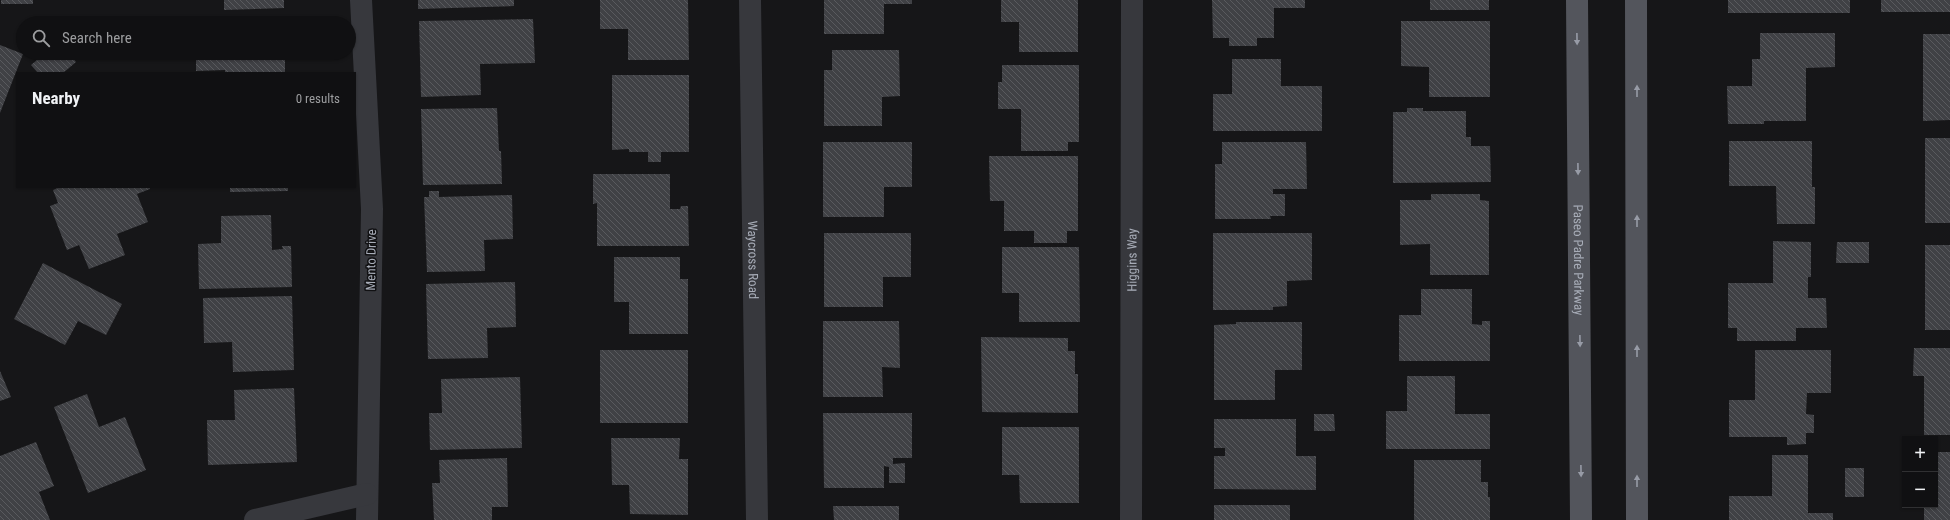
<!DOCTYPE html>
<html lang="en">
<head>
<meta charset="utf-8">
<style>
  :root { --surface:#101012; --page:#1e1e20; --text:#f1f3f6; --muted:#9c9d9f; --line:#303032 }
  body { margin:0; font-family:"Roboto Condensed",sans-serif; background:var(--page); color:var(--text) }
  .controls { position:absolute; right:12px; bottom:12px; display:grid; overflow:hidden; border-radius:0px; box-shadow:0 1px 3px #0004 }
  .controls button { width:36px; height:36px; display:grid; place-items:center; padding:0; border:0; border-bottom:1px solid var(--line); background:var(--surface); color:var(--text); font:20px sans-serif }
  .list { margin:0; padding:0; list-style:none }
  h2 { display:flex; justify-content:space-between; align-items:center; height:52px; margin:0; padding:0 16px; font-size:17px }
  h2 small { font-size:13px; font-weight:400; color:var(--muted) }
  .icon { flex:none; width:22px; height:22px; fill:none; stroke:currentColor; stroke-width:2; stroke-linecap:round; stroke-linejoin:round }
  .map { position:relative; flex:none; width:1950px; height:520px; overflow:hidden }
  .search { position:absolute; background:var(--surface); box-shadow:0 1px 3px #0004; left:16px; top:16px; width:340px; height:44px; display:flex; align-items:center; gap:10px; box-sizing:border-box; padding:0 14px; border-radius:22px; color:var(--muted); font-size:15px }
  .panel { position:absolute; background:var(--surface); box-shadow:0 1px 3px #0004; left:16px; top:72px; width:340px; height:116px; border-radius:0px }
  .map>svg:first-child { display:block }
  .building { fill:url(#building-back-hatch) }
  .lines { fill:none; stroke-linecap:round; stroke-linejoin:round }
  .minor { stroke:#37383d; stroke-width:22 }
  .major { stroke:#53555c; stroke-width:22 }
  .oneway { fill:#979ba6 }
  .labels { text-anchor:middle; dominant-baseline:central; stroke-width:3; stroke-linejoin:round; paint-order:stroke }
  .street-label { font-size:13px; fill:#a8adb8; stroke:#111113 }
</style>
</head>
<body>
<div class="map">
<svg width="1950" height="520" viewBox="0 0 1950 520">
  <defs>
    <pattern id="building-back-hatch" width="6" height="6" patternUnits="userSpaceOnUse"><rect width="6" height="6" fill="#404145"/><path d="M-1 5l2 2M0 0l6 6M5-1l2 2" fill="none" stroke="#595a5e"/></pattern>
  </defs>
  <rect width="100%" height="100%" fill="#161618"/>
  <!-- building -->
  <path class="building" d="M1,0H33V4H1Z
    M224,0H284V8L224,10Z
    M418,0H514V6L418,9Z
    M600,0H688L689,60H628V29H600Z
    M824,0H912V4H884V34H824Z
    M1001,0H1078V52H1019V22H1001Z
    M1212,0H1305V8H1274V38H1257V46H1229V38H1213Z
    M1430,0H1489V10H1430Z
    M1728,0H1850V13H1728Z
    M1881,0H1950V12H1881Z
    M533,19L535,63L480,64L481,95L421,97L419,21Z
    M1401,21H1490V97H1429V67L1401,66Z
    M1760,33H1835V67L1806,68V121H1764V124H1728L1727,86H1752V59H1760Z
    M1923,34H1950V120L1923,121Z
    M0,45L23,54L0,113Z
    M832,50H899L900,96L882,97V126H824V70H832Z
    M41,53H71L70,54L76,62L63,73H38L31,65L43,55Z
    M196,53H285V73H225V70L196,71Z
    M1232,59H1281V86H1322V131H1213V94H1232Z
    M1002,65H1079V142H1068V151H1021V109H998V82H1002Z
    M612,75H689V152H661V162H648V152H629V149L612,150Z
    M497,108L499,151H501L502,184L423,185L421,109Z
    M1407,108H1423V111H1466V137H1471V146H1490L1491,182L1393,183V112H1407Z
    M1925,138H1950V223H1925Z
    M1729,141H1812V187H1815V224H1777L1776,186H1729Z
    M823,142H912V187H884V217H823Z
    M1222,142H1306L1307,189H1273V194H1285V216H1270L1271,219H1215V164H1222Z
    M989,156H1078V231H1067V243H1034V231H1004V201H990Z
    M593,174H670V209H680L681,206H688L689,246H597V203L593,204Z
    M60,187H150V189L137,194L148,222L117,234L125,255L89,269L79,245L67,250L50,206L58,203L53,190Z
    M230,187H288V191L230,192Z
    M429,191H439V197L512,195L513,239L484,240L485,271L427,272L424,197H429Z
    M1431,194H1480V200L1489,201V275H1430V244L1400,245V200H1431Z
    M271,215L272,250L283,249L282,246H291L292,287L199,289L198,244L221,243V216Z
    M824,233H911V277H883V307H824Z
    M1213,233H1312V280L1287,281V306L1273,307V310H1213Z
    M1773,241L1811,242V277H1808V298H1826L1827,328H1796V341H1737V328H1728V283H1773Z
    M1837,242H1869V263H1836Z
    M1925,245H1950V330H1925Z
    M1002,247H1079L1080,322H1019V293H1002Z
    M614,257H680V279H688V334H629V302H614Z
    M43,263L122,304L106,335L78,321L65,345L14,319Z
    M515,282L516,327L487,328L488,358L428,359L426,284Z
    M1421,289H1472V324L1482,325V321H1490V361H1399V315H1421Z
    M292,296L294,370L233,372L232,342L204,343L203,298Z
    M823,321H899L900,368L882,367L883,397H823Z
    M1236,322H1302V370H1275V400H1214V325L1236,324Z
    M981,337L1068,338V351H1075V374H1078V413L982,412Z
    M1914,348H1950V435H1924V376H1913Z
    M600,350H688V423H600Z
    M1755,350H1831V393H1807L1806,414L1814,415V433H1806V444L1787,445V437H1729V400H1755Z
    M0,371L11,397L0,401Z
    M1407,376H1455V414H1490V449H1386V411H1407Z
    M520,377L522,448L430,450L429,413H442L441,379Z
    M294,388L297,462L208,465L207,420H235L234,390Z
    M87,394L99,427L125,417L146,470L88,493L54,407Z
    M823,413H912V458H893V464L905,463V483H889V467L884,466V488H824Z
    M1314,414H1334L1335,431H1314Z
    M1214,419H1296V456H1316V490L1214,489V456H1225V448H1214Z
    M1002,427H1079V503H1020L1019,475H1002Z
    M611,438H680L679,459H688V515L630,514L629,485H612Z
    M36,442L54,486L39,492L50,520H0V456Z
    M1935,452H1950V520H1924V505H1935Z
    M1772,455H1808V513H1833V520H1729V496H1772Z
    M507,458L508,507H492V520H434L432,483H440L439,460Z
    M1414,460H1481V482H1488V497H1490V520H1414Z
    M1845,468H1864V497H1845Z
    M1214,505H1290V520H1214Z
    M833,506H899V520H834Z"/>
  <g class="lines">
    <!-- minor -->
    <g class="minor">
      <path d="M361,0L372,209L367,520"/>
      <path id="s1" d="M750,0L757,520"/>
      <path d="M255,520L367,494"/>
      <path id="s2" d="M1131,520L1132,0"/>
    </g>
    <!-- major -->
    <g class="major">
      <path id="s3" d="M1577,0L1581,520"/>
      <path d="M1636,0L1637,520"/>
    </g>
  </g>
  <!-- one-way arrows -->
  <defs><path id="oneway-solid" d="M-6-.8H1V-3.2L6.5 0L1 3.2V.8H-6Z"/></defs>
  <g class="oneway">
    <use href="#oneway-solid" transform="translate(1577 39) rotate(89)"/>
    <use href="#oneway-solid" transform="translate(1637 91) rotate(-90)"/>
    <use href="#oneway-solid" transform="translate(1578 169) rotate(89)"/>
    <use href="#oneway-solid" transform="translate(1637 221) rotate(-90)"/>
    <use href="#oneway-solid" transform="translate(1580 341) rotate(89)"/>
    <use href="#oneway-solid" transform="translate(1637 351) rotate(-90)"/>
    <use href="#oneway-solid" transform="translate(1581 471) rotate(89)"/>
    <use href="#oneway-solid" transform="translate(1637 481) rotate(-90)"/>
  </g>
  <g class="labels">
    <!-- street labels -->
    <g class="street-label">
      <text transform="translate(371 260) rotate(-89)">Mento Drive</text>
      <text stroke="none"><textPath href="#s1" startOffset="260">Waycross Road</textPath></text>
      <text stroke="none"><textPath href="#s2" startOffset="260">Higgins Way</textPath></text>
      <text stroke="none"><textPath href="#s3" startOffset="260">Paseo Padre Parkway</textPath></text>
    </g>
  </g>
</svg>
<div class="controls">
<button>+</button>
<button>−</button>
</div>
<div class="search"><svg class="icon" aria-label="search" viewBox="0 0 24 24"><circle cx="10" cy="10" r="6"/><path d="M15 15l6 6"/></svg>Search here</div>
<section class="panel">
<h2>Nearby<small>0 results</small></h2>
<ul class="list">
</ul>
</section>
</div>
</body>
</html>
